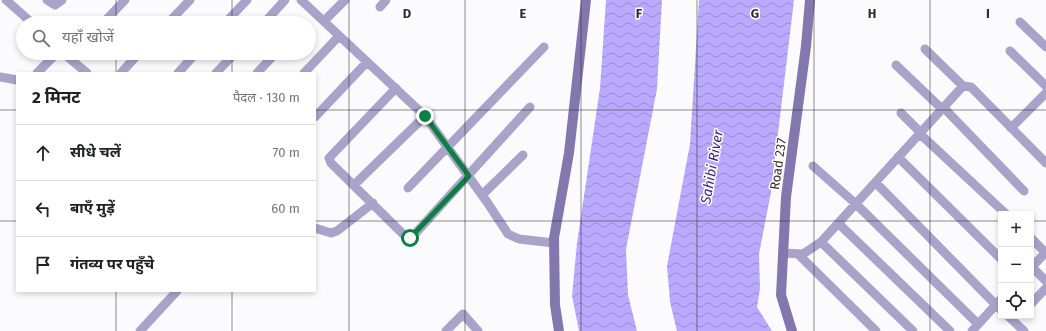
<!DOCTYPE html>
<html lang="hi">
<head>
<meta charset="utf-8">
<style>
  :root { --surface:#fff; --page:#f2f2f2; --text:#202124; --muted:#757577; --line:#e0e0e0 }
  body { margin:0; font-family:"Fira Sans","Noto Sans Devanagari",sans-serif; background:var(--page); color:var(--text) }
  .controls { position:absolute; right:12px; bottom:12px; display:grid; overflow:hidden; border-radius:0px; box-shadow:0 2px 6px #0003 }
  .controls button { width:36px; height:36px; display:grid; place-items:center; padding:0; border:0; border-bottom:1px solid var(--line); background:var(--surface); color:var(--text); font:20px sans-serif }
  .stop { position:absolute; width:12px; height:12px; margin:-9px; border:3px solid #0b8043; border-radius:50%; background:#fff }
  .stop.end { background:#0b8043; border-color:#fff; box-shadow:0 1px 4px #0008 }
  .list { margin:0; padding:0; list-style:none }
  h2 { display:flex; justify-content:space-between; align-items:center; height:52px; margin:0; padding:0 16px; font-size:17px }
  h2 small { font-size:13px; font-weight:400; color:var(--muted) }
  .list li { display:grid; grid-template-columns:26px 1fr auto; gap:12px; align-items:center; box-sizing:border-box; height:56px; padding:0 16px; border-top:1px solid var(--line) }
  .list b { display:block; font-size:15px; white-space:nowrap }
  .list em { font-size:13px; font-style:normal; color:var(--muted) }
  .icon { flex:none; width:22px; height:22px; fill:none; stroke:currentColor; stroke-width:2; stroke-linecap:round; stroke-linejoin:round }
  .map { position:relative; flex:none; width:1046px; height:331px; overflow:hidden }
  .search { position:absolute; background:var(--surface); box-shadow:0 2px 6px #0003; left:16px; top:16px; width:300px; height:44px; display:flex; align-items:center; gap:10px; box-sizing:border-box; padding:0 14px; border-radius:22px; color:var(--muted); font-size:15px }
  .panel { position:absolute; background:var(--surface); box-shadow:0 2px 6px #0003; left:16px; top:72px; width:300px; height:220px; border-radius:0px }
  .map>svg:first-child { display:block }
  .water { fill:url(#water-waves) }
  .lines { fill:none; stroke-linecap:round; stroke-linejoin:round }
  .street { stroke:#a9a3c9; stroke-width:9 }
  .secondary { stroke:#8278ae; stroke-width:10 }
  .route { stroke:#0b8043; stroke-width:5 }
  .grid { fill:none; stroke:#2f2e30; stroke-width:1; stroke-opacity:0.55 }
  .labels { text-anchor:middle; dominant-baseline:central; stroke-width:3; stroke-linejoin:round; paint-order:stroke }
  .street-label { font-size:13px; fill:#2f2e30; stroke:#fff }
  .water-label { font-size:14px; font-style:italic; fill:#3d1d7c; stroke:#fff }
  .grid-label { font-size:13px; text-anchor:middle; font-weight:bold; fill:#2f2e30; stroke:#fff; stroke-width:3; stroke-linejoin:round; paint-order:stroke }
</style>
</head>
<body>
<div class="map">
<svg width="1046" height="331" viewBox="0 0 1046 331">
  <defs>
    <pattern id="water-waves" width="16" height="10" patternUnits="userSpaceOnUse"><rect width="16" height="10" fill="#baaaff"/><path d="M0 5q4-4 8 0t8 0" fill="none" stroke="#988bcf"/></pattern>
  </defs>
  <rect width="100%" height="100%" fill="#fbfbfe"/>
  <!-- water -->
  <path class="water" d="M606,0H662L657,89L626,249L628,295L637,331H579L572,296L577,243L600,88Z
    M699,0H794L771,192L759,254L760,289L757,307L772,331H677L670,302L667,266L690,144Z"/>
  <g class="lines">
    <!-- street -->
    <path class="street" d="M6,0L32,23
      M47,0L55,5L62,0
      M301,0L425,116L487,202L508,234L519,239L554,243
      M380,7L386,0
      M324,21L345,0
      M104,22L125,0
      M1020,22L1046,47
      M168,23L190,0
      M225,23L247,0
      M264,23L285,0
      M925,49L963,86
      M1010,51L1046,86
      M63,53L87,73
      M896,65L942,109
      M37,73L57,53
      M121,73L139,53
      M178,73L196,53
      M216,73L235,53
      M257,73L276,53
      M304,73L339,36
      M0,77L17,80
      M396,88L329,158L331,163L407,238L414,235L530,107
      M943,107L1024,191
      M901,113L921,133
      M315,117L367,62
      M1011,128L1046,93
      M920,134L1006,214
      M898,157L1001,259
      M813,166L856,204L978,324
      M876,183L1001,310
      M354,185L425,116
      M408,188L544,47
      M482,195L523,155
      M838,223L950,331
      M315,228L331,233L337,231L373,203
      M1031,238L1045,252
      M821,242L913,331
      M783,253L803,254L821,242L963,86L971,87L1046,163
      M799,255L876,331
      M1032,267L1046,281
      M1031,268L1046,252
      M1031,304L1046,288
      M1008,316L1024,331
      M140,331L177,291
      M446,331L463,314L478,331
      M972,331L1001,299"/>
    <!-- secondary -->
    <path class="secondary" d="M559,331L555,305L554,238L569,153L586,0
      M792,331L781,295L786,197L806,46L810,0"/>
  </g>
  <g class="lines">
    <!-- route -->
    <path class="route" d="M410,238L469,176L425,116"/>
  </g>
  <!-- grid -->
  <path class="grid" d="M116,0V23M232,0V23M349,0V331M465,0V331M581,0V331M697,0V331M814,0V331M930,0V331M116,53V73M232,53V73M0,110H17M315,110H1046M0,221H17M315,221H1001M1031,221H1046M116,291V331M232,291V331"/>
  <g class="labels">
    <!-- street labels -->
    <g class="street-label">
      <text transform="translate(778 164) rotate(-82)">Road 237</text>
    </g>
    <!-- water labels -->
    <g class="water-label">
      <text transform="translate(712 167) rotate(-80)">Sahibi River</text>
    </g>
  </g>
  <g class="grid-label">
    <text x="407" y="18">D</text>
    <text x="523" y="18">E</text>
    <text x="639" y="18">F</text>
    <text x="755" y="18">G</text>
    <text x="872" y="18">H</text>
    <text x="988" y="18">I</text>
  </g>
</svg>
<div class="controls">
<button>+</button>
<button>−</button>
<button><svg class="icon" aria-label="locate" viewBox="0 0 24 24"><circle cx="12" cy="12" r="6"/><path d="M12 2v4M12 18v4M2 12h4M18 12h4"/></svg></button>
</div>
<div class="stop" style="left:410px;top:238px"></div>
<div class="stop end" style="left:425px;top:116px"></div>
<div class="search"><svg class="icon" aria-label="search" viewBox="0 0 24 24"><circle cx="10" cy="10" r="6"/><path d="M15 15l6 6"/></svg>यहाँ खोजें</div>
<section class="panel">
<h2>2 मिनट<small>पैदल · 130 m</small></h2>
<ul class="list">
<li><svg class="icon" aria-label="ahead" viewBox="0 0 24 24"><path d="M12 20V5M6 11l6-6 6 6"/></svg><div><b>सीधे चलें</b></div><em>70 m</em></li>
<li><svg class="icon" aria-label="left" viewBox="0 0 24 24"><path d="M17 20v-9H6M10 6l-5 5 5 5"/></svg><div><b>बाएँ मुड़ें</b></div><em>60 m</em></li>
<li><svg class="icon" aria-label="arrive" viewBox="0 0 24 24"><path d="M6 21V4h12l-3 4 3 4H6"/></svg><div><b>गंतव्य पर पहुँचे</b></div></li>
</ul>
</section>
</div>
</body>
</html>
